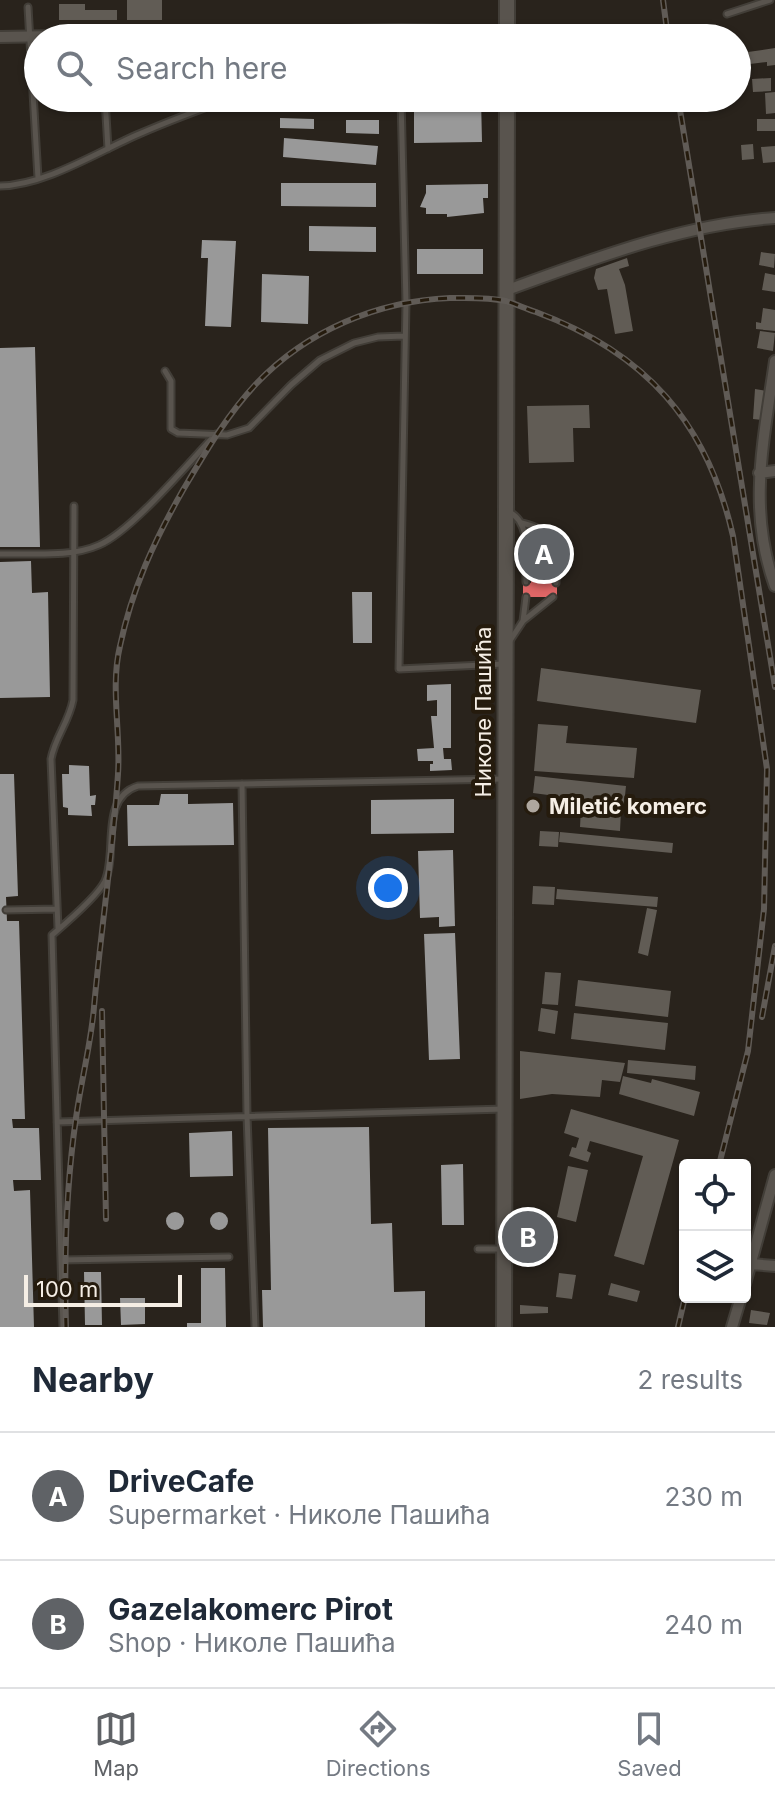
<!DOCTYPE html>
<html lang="en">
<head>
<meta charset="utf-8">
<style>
  :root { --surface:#fff; --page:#f2f2f3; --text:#1f2937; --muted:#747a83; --line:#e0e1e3; --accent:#5f6266 }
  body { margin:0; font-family:Inter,sans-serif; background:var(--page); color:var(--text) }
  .controls { position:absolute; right:24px; bottom:24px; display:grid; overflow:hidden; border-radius:8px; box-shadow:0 2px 6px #0004 }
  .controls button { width:72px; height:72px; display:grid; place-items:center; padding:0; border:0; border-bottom:2px solid var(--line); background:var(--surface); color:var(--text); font:40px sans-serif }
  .scale { position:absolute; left:24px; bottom:20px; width:158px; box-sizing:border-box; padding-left:8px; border:4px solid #f5eee5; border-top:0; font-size:22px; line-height:28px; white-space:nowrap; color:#f5eee5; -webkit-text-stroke:6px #251b0d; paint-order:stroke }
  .you { position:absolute; left:388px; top:888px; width:28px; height:28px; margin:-20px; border:6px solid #fff; border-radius:50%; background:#1a73e8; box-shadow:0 0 0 12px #1a73e833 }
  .badge { display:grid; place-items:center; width:52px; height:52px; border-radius:50%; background:var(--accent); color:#fff; font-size:26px; font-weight:700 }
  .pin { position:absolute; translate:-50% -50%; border:4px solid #fff; box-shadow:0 2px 8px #0006 }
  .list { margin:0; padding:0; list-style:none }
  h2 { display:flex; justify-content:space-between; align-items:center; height:104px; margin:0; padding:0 32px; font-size:34px }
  h2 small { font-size:26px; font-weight:400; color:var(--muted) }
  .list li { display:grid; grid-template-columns:52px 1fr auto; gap:24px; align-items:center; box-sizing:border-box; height:128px; padding:0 32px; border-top:2px solid var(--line) }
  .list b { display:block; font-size:30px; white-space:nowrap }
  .list p { margin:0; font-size:26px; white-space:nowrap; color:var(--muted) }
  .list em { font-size:26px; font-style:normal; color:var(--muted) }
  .icon { flex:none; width:44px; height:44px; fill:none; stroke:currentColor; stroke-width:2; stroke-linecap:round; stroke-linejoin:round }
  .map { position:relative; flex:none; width:775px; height:1327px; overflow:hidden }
  .search { position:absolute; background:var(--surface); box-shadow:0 2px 6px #0004; left:24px; right:24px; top:24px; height:88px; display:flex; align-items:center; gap:20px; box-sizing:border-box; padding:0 28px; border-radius:44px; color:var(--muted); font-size:30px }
  .sheet { height:360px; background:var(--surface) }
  nav { display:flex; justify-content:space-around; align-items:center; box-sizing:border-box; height:112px; border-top:2px solid var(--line); background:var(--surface); font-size:22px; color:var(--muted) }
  nav a { display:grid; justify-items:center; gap:4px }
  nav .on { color:var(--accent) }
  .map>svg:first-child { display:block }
  .shops { fill:#e06666 }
  .industry { fill:#999 }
  .building { fill:#615c55 }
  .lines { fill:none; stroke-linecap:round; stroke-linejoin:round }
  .lane-casing { stroke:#423e38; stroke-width:9 }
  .street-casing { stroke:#423e38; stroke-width:14 }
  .secondary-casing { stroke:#423e38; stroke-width:18 }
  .lane { stroke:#59544e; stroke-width:5 }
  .street { stroke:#59544e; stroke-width:10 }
  .secondary { stroke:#59544e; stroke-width:14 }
  .rail-casing { stroke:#605b56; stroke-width:6 }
  .rail { stroke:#251b0d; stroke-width:3; stroke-dasharray:9; stroke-linecap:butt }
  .poi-dot { fill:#aea79f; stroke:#251b0d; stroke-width:3 }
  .labels { text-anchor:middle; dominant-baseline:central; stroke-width:8; stroke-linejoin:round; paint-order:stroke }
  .street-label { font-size:22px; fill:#f5eee5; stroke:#251b0d }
  .poi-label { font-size:22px; font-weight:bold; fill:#f5eee5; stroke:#251b0d; text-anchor:start }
</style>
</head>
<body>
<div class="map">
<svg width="775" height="1327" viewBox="0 0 775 1327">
  <rect width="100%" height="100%" fill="#29231c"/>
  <!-- shops -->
  <path class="shops" d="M529,545H553L552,565H548V583H557V597H523V582L531,583Z
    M523,1216H535V1240H523Z"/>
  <!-- industry -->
  <path class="industry" d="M414,98H481L482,142L414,143Z
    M280,118L314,119V129L280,128Z
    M346,120H379V134L346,133Z
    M284,138L378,146L376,165L283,157Z
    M281,183H376V207L281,206Z
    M488,184V198H483L484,213L447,217V214H426V208L420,207L426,193V185Z
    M309,226L376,227V252L309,251Z
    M202,240L236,241L231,327L205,326L208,258H201Z
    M417,249H483V274H417Z
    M262,274L309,276L308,324L261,322Z
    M35,347L40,547H0V348Z
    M31,561L32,593L48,592L50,697L0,698V562Z
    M352,592H372V643H353Z
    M451,684V748H443L444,759H451L452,770L430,771V764H433V761H418L417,749L434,748L431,716H437V700L427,701V685Z
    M69,765L89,766L90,796L96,795L95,805H91L92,816L68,815V808L63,807L62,774H69Z
    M0,774H14L18,896L6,897L7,921H19L25,1119H12L13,1128H39L41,1180H13L14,1191L30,1190L34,1327H0Z
    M161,794H188V804L233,803L234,845L128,846L127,805H159Z
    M454,799V833L371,834V800Z
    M453,850L455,926L439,927V917L420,918L418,851Z
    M455,933L460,1059L429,1060L424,934Z
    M369,1127L371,1224L392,1223L394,1292L425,1291V1327H263L262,1290H271L268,1128Z
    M232,1131L233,1176L190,1177L189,1133Z
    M463,1164L464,1225H442L441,1165Z
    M210 1221a9 9 0 1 1 18 0a9 9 0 1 1-18 0Z
    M166 1221a9 9 0 1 1 18 0a9 9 0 1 1-18 0Z
    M201,1268H225L226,1327H187V1323H201Z
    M84,1272H101L102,1325H85Z
    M120,1298H145V1324L121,1325Z"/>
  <!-- building -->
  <path class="building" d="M127,0H162V20H127Z
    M59,4H85V10H117V20H59Z
    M775,48V65L767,66V62L750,64L748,52Z
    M771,78V91L753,92L752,79Z
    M775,92V113L766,114L765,93Z
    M757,119H775V131H757Z
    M753,144L754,159L742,160L741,145Z
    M775,146V162L763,163L761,147Z
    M761,252L775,254L774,268L759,265Z
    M627,258L629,266L619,269L625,285L633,331L615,334L607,289L598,290L594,278L596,269Z
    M765,273L775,275V292L762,290Z
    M763,308L775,310V331L756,329V322L761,323Z
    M760,331L775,333L773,351L757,348Z
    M755,389L767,391L762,420L753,419Z
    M589,405L590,428H573L574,462L529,463L527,406Z
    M541,668L701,690L696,723L537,701Z
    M538,724L568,726L566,743L637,748L634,778L534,771Z
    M535,776L626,786L624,805L533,793Z
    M581,808L621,811L620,831L580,827Z
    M540,831L559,832L558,847L539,846Z
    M560,832L673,843L672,853L559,842Z
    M533,886L555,887L554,905L532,904Z
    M557,889L658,897L657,907L556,899Z
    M647,908L657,910L648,956L638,953Z
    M545,972L561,973L558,1005L542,1004Z
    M578,980L671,991L668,1017L575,1006Z
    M541,1008L558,1011L555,1034L538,1031Z
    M574,1013L668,1023L665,1050L571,1039Z
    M520,1051L625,1063L620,1082L602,1080L600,1097L552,1094L520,1099Z
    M628,1060L696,1066L695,1080L627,1073Z
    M623,1076L651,1083L652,1079L700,1092L694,1116L619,1094Z
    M571,1109L679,1140L644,1265L614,1256L643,1156L590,1141L587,1151L591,1153L588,1162L569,1156L572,1147L576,1148L579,1138L564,1133Z
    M568,1166L588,1170L576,1222L557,1217Z
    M535,1228H551V1240H535Z
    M559,1273L576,1275L572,1299L556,1297Z
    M611,1283L640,1291L637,1302L608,1295Z
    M520,1305L548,1307V1313L520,1314Z
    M751,1310L770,1313L767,1325L749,1323Z"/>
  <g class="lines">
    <defs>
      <path id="lane" d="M28,7L38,178
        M727,14L770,0
        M105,98L108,149
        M401,98L406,303L399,669L503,664
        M0,186C46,185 97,152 139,134C169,121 201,109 232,98
        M165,371L171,381V429L178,433L227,435L249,428L291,385L320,360L354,343L378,337L404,336
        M507,511C533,521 525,560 526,582
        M522,523C560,532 557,550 556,583
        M0,554C31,553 70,558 99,545C132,531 189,462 216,434
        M523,621L553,597
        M509,642L523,621L526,597
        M242,784L247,1116L255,1327
        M6,910L57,909
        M58,928L51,759C55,737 69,722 73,700L74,506
        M57,1122L504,1109
        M478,1249H503
        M229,1257L61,1260L52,935C66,923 97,897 105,881C118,852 99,798 138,786L504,779
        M61,1260L63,1327"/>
      <path id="street" d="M0,37L401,30L507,32
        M507,290C593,259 683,224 775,218
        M775,361C764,439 747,509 775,586
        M759,473L775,471
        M751,1264L775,1266
        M745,1284L775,1175
        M732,1327L741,1297"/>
      <path id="secondary" d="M507,38V0
        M504,1327L507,98"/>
    </defs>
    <!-- lane casing -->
    <use href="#lane" class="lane-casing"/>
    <!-- street casing -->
    <use href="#street" class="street-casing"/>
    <!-- secondary casing -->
    <use href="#secondary" class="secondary-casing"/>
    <!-- lane -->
    <use href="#lane" class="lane"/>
    <!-- street -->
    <use href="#street" class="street"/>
    <!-- secondary -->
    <use href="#secondary" class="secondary"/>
    <defs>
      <path id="rail" d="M663,0L668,38
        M678,98L775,687
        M102,1011L106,1219
        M762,1017L775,946
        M66,1327C64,1258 66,1187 76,1118C81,1081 91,1044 94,1007C101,929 113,852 118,774C121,732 110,688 120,646C132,589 154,541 183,490C205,453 226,416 256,384C306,331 377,301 450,298C469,298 487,297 506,301C516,304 526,309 536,312C646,353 707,422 733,536L767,769L764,909L748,1051L719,1165
        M678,1327L685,1297"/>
    </defs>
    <!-- rail casing -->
    <use href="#rail" class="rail-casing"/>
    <!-- rail -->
    <use href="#rail" class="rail"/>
  </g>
  <!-- markers -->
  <circle class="poi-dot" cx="533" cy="806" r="8"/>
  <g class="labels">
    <!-- street labels -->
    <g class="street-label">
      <text transform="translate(483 712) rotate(-90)">Николе Пашића</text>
    </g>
    <!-- poi labels -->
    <g class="poi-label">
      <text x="549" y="806">Miletić komerc</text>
    </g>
  </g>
</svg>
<div class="controls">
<button><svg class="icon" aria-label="locate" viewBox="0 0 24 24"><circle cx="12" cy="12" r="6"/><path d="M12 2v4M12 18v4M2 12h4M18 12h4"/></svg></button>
<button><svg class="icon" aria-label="layers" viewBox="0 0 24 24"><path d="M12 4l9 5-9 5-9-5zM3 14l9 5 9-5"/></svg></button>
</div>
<div class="scale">100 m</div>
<div class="you"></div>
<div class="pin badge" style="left:544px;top:554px">A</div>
<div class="pin badge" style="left:528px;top:1237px">B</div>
<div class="search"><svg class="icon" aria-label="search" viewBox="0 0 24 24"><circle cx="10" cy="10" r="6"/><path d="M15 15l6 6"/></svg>Search here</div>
</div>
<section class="sheet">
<h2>Nearby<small>2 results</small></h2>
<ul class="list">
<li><span class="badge">A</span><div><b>DriveCafe</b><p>Supermarket · Николе Пашића</p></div><em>230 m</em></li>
<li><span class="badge">B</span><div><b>Gazelakomerc Pirot</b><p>Shop · Николе Пашића</p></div><em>240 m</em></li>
</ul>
</section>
<nav>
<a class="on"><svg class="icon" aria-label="map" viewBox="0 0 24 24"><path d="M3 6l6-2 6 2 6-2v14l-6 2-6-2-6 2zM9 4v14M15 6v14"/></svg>Map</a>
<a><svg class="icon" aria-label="directions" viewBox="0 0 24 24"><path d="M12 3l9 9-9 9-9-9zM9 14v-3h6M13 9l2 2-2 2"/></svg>Directions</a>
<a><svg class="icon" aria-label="saved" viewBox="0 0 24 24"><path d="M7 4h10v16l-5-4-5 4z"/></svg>Saved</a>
</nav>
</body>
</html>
